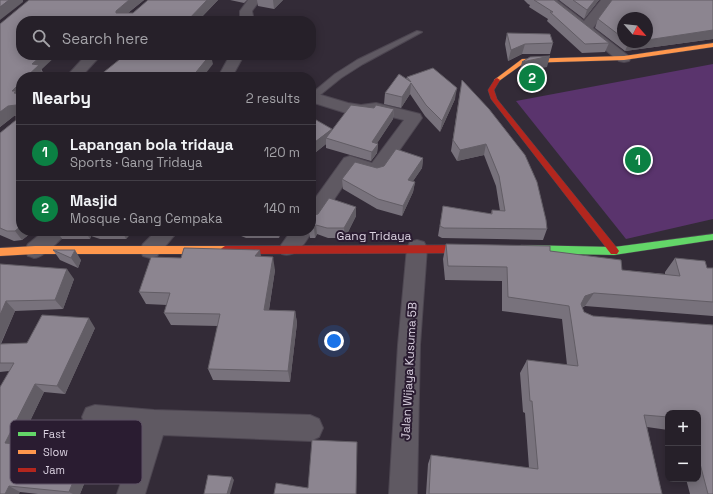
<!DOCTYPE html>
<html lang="en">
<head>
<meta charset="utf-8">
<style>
  :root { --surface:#262029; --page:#322d35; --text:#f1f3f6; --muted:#a4a3a8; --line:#423e46; --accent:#0b8043 }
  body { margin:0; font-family:"Space Grotesk",sans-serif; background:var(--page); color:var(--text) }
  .controls { position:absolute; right:12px; bottom:12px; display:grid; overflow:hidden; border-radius:8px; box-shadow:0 2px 10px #0003 }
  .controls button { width:36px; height:36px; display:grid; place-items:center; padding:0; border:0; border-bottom:1px solid var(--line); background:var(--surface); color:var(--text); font:20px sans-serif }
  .compass { position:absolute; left:617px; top:12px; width:36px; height:36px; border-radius:50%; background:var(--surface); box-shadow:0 2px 10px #0003; rotate:118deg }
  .you { position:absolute; left:334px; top:341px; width:14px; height:14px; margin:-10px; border:3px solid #fff; border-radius:50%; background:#1a73e8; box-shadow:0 0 0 6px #1a73e833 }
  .badge { display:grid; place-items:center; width:26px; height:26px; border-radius:50%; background:var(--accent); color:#fff; font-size:13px; font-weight:700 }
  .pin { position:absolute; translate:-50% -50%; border:2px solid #fff; box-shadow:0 1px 4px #0006 }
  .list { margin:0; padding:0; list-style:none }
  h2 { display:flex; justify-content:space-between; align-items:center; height:52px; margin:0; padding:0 16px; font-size:17px }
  h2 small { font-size:13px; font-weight:400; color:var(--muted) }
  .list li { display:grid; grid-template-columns:26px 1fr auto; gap:12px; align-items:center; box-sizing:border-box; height:56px; padding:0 16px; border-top:1px solid var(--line) }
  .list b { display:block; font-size:15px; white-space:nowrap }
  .list p { margin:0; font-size:13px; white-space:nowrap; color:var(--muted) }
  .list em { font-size:13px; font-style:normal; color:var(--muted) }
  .icon { flex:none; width:22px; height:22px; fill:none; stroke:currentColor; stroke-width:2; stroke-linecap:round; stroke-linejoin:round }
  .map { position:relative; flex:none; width:713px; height:494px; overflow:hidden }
  .search { position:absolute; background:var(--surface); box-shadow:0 2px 10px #0003; left:16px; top:16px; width:300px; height:44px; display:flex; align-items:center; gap:10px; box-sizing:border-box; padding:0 14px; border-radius:16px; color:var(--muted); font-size:15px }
  .panel { position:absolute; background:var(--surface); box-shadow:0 2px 10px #0003; left:16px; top:72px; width:300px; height:164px; border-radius:16px }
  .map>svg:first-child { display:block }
  .green { fill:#5a346d }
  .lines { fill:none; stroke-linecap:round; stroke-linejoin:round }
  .lane-casing { stroke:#4d4651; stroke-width:2 }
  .street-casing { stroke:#4d4651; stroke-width:2 }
  .fast-casing { stroke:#4d4651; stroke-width:1 }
  .slow-casing { stroke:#4d4651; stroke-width:1 }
  .jam-casing { stroke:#4d4651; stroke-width:1 }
  .lane { fill:#5f5962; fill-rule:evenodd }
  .street { fill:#5f5962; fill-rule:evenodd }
  .fast { fill:#63d668; fill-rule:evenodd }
  .slow { fill:#ff974d; fill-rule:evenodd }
  .jam { fill:#b3261e; fill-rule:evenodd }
  .wall { fill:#78727c; fill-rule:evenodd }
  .shaded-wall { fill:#625d65 }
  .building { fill:#8c8590; stroke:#625d65 }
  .labels { text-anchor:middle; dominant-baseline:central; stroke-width:4; stroke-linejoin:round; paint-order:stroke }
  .street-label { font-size:12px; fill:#dbd2e1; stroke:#2a1c31 }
  .key { fill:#2a1c31; stroke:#5f5366; stroke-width:1 }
  .key-label { font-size:11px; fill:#dbd2e1 }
</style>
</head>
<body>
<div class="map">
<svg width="713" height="494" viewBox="0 0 713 494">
  <rect width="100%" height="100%" fill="#332b37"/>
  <!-- green -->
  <path class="green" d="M713,64V219L626,239L516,101Z"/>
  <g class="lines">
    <defs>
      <path id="lane" d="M417,31L422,32L363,64L341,78L315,99H311V94L335,74L357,60Z"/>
      <path id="street" d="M248,0H260L252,11L254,21H240V11Z
        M543,0H557L584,21L601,0H613L593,28L631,58L629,61L624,62L619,61Z
        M86,55H101L81,77H66Z
        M230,55H244L232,77H218Z
        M311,92L348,103L361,105L376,103L420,114L422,118L382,175L376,177L354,170L318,223L311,225V204L344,158L350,156L372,163L404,120L376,113L361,115L346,113L311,102Z
        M311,230L312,231C305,243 297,258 282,254L279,248L291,231H311Z
        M44,231H67C63,238 43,258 34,258C32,257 30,256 28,256L25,250L28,244Z
        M156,231H178L157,256L150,258L143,256L140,250L143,244Z
        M417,240L424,242L427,248L420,345L417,494H389L398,345L407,248L410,242Z
        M95,405L154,410L310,415L319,419L323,428L319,437L310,441L163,435L145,494H117L138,433L95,429L86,426L82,417L86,408Z"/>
      <path id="fast" d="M713,234V240L614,255L521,253L518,251L516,249L518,247L521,245L614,247Z"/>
      <path id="slow" d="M713,43V47L624,60L524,63L499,81L497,82L494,80L522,59L624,56Z
        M35,246H225L228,248L230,250L228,252L225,254H35L0,256V248Z"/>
      <path id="jam" d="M497,78L500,80L494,90L497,99L617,248L619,251L617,254H611L491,99L488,90L495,79Z
        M475,245L478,247L480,249L478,251L475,253L225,254L222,252L220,250L222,248L225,246Z"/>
    </defs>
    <!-- lane casing -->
    <use href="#lane" class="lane-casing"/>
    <!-- street casing -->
    <use href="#street" class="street-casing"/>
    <!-- fast casing -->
    <use href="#fast" class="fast-casing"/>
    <!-- slow casing -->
    <use href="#slow" class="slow-casing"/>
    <!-- jam casing -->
    <use href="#jam" class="jam-casing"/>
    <!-- lane -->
    <use href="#lane" class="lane"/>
    <!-- street -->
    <use href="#street" class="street"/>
    <!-- fast -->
    <use href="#fast" class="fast"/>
    <!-- slow -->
    <use href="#slow" class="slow"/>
    <!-- jam -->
    <use href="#jam" class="jam"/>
  </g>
  <!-- wall -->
  <path class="wall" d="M29,0H144L128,13H133L148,0H218L198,21H21L44,75L42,77H21V231H42L36,235L31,233L22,240L14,241L0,235V133L16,120V116H14L0,127V24Z
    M230,0H247L244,3Z
    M257,0H283L274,9L258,6Z
    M524,0H554L609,43L605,52L582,53L547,21L548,19L529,7L530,5L528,4Z
    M559,0H599L584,19Z
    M713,0V39L625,51L595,28L598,19ZM623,18L647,42H623Z
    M507,33L553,43L550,54H522L508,61L505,44Z
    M407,77L455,99L440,132L425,116L410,94L401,108L384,104L385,93L406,79Z
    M460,91L547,229L543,240L442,238L438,236L443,206L491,214L492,210L500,211L496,186L484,155L457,161L451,151Z
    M374,108L394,109L393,119L377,143L378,144L377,153L371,161L326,148V144L311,156L332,130Z
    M423,158L422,168L413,181L415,182L413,192L402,216L377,209L343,189L342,179Z
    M311,216H356L345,238H328L317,234L315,238H310L309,231H311Z
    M57,231H133L126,239H100L91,236L90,239H62Z
    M229,231H290L287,234L281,232L279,238H246Z
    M446,244L550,251L622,270L665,274V272L675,258L707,268H713V316L585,306L582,308L584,312L593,316L713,325V494H690L686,479H698V413H668V430L647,427L662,494H426L428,464L431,455L529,468L525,413L523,412L520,373L527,360L567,365L562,319L502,311V281L445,280L443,259Z
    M53,250L81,260L78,268L60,260Z
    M261,257L275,270L269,310L295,311L297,323L290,382L213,380L208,369L218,326L171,325L164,313L167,305L146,304L139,292L181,258Z
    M0,264L74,279L63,309L15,311L1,344L27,343L95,328L65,394L44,392L19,444L28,445L38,452L35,458L81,462L90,469L80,494H38L20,492L0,494L9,371L0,372Z"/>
  <!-- shaded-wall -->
  <path class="shaded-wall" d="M9,0H23V2L0,20V7Z
    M129,0H144L119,20L116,13V11Z
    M207,0H218L198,21H187Z
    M273,0H283L274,9Z
    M595,0H599L584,19L587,10Z
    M713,30V39L625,51L629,42H647V40Z
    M525,44L522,54L508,61L511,50Z
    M42,55H57L41,70L44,75L42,77H26L32,64Z
    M203,55H211V56L213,64L203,77H192Z
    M550,56L547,67L519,73L522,62Z
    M21,82V100L12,91Z
    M411,83L410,94L401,108L402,97Z
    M457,88L455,99L440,132L442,121Z
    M16,105L21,115L14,116L0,127V112L8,106Z
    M394,109L393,119L372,151L378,144L377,153L371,161L372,142Z
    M332,129V140L326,138V144L311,156V145Z
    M486,144L484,155L457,161L460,150Z
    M423,158L422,168L407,190L408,180Z
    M415,182L413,192L402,216L403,206Z
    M356,207V216L345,238L344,228Z
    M316,225L317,234L315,238L314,228Z
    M21,226V231H29L31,233L22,240L15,231Z
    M33,231H42L36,235Z
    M85,231H88L91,236L90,239Z
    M122,231H133L126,239Z
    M278,231H281L279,238Z
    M75,250L81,260L78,268L71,258Z
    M260,250L262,262L255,256Z
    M273,257L275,270L267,322L264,310Z
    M67,269L74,279L63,309L55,300Z
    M594,293L585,306L576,310L585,296Z
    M6,301L15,311L0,345V315Z
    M295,311L297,323L290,382L288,371Z
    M89,318L95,328L65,394L57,386Z
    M35,384L44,392L16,450L5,443Z
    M28,445L38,452L32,464L22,457Z
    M81,462L90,469L80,494H73L69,492Z
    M232,477L234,480L230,494H227Z
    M9,486L20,492L19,494H5Z"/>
  <!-- building -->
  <path class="building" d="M0,0H9L0,7Z
    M29,0H129L116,11V13H133L148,0H207L187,21H21V55H42L32,64L39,65L26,77H21V82L12,91H16L14,93L21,94V226L15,231H7L0,228V133L16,120V105L8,106L0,112V24Z
    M534,0H554L609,43L585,44L550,12H553Z
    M573,0H595L587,10Z
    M612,0H713V30L647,40V18H623V38L598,19Z
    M507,33L550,34L553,43L525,44L511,50Z
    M125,55H210L192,77H102L99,76Z
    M550,56L522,62L530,57Z
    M433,68L457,88L442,121L426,105L411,83L402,97L385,93L399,74L411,82L407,77Z
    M462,80L489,109L525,155L537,182L546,220L547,229L444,228L440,226L443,206L492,214V210L505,211L499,176L486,144L460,150L453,140Z
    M351,105L374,108L376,105L394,109L372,142L378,144L372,152L326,138Z
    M311,117L332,129L311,145Z
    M396,149L423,158L408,180L415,182L403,206L378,199L342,179L355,162L377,168L384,166Z
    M329,198L356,207L344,228H327L316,225L314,228H311V224L313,221L311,220V216L318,214Z
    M446,244L550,246V251L621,260L622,270L680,276L675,258L705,261L707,268H713V302L594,293L585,296L581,304L584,312L593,316L713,325V494H708L698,456V413H668V417L644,415L662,494H429L431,455L538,469L532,401H530L527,360L578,366L569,306L508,297L507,267L448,266Z
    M184,248L260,250L255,256L273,257L264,310L295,311L288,371L208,369L220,314L164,313L170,293L139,292L151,257L181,258Z
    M53,250H75L71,258Z
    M0,264L67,269L55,300L6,301L0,315Z
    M42,315L89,318L57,386L35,384L5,443L28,445L22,457L81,462L69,492L9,486L5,494H0V387L14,363H0V344L27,343Z
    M312,440L357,442L356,494H274L276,483L308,488Z
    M208,475L232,477L227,494H204Z"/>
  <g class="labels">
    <!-- street labels -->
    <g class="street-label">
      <text x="374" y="236">Gang Tridaya</text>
      <text transform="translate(409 371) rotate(-87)">Jalan Wijaya Kusuma 5B</text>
    </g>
  </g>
  <!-- legend -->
  <rect x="10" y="420" width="132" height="64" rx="6" class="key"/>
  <rect x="18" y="432" width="18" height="4" fill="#63d668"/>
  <rect x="18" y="450" width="18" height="4" fill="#ff974d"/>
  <rect x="18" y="468" width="18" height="4" fill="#b3261e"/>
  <g class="key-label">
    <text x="43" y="438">Fast</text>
    <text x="43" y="456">Slow</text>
    <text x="43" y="474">Jam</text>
  </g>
</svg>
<div class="controls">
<button>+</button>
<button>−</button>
</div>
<svg class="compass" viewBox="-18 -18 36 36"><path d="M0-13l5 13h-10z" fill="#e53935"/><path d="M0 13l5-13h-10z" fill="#a4a3a8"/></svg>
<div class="you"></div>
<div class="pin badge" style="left:638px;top:160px">1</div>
<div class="pin badge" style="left:532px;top:78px">2</div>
<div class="search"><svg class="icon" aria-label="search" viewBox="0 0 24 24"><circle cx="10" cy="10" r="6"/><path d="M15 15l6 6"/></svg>Search here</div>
<section class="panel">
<h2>Nearby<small>2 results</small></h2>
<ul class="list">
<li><span class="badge">1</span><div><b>Lapangan bola tridaya</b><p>Sports · Gang Tridaya</p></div><em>120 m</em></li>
<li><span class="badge">2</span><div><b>Masjid</b><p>Mosque · Gang Cempaka</p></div><em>140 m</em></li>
</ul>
</section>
</div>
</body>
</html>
